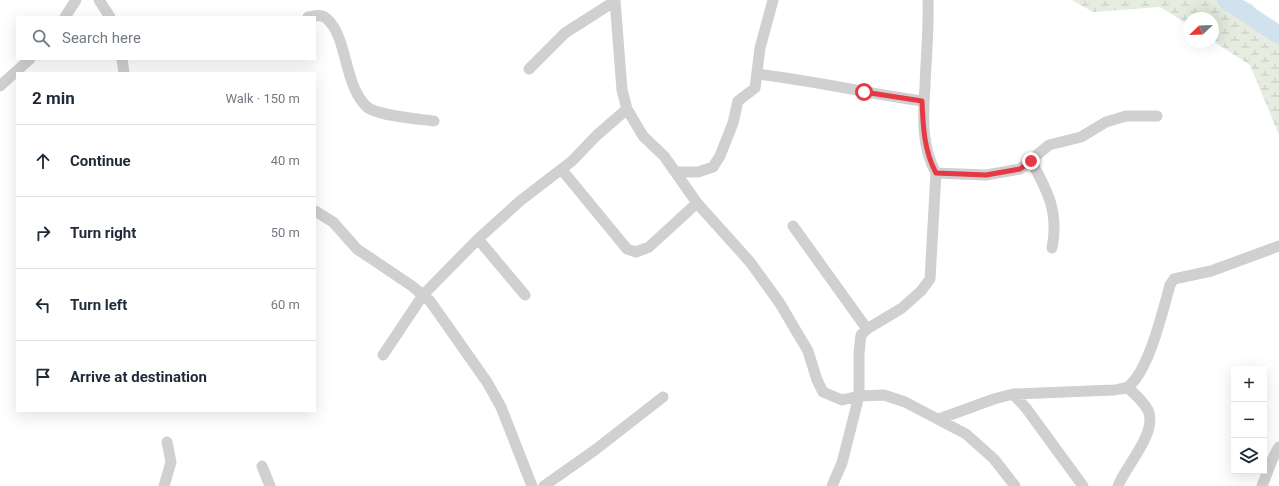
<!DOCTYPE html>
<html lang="en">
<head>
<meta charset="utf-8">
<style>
  :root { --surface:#fff; --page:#f6f6f7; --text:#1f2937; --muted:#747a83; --line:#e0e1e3 }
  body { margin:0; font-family:Roboto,sans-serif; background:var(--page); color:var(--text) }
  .controls { position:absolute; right:12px; bottom:12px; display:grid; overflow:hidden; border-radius:0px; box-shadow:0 4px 16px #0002 }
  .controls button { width:36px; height:36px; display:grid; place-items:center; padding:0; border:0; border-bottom:1px solid var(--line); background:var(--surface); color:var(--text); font:20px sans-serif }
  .compass { position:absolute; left:1183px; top:12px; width:36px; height:36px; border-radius:50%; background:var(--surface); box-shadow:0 4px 16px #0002; rotate:247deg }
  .stop { position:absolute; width:12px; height:12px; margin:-9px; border:3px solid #e63946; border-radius:50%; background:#fff }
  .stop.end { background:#e63946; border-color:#fff; box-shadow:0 1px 4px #0008 }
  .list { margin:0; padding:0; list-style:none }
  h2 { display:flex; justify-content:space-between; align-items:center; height:52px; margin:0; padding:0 16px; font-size:17px }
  h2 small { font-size:13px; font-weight:400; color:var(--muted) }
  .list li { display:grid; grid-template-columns:26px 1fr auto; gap:12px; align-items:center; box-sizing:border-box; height:72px; padding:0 16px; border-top:1px solid var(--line) }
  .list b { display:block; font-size:15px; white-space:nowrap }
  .list em { font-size:13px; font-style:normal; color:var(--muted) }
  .icon { flex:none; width:22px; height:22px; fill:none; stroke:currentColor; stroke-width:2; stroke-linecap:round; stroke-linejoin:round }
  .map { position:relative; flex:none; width:1279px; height:486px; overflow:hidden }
  .search { position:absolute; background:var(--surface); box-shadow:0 4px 16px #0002; left:16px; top:16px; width:300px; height:44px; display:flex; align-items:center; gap:10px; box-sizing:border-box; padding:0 14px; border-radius:0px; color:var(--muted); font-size:15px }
  .panel { position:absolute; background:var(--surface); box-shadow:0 4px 16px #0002; left:16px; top:72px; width:300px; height:340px; border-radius:0px }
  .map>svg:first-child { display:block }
  .wetland { fill:url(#wetland-marsh) }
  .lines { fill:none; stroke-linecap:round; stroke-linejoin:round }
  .river { stroke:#cfe2ee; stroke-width:18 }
  .street { stroke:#d0d0d0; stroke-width:11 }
  .route { stroke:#e63946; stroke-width:5 }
</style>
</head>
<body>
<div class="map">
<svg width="1279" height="486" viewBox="0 0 1279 486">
  <defs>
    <pattern id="wetland-marsh" width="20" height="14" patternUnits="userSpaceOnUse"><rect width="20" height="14" fill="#e6ecdf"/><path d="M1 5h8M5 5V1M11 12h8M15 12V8" fill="none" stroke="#c6cbc0"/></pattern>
  </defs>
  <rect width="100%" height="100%" fill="#fff"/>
  <!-- wetland -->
  <path class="wetland" d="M1072,0H1242L1252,4L1279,42V135L1250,65L1213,41V18H1189V25L1160,7L1093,12Z"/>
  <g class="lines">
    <!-- river -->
    <path class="river" d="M1226,0L1279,35"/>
    <!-- street -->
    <path class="street" d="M99,0L110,17
      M615,0L622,90L627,109L643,136L664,156L697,203L750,262L779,302L808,351L817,380L823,392L842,400L859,396L884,395L905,402L966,434L994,459L1015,486
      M65,17L76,0
      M308,17C314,16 321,14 326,18C348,36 343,83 366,106C376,116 419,119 434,121
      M122,59L124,73
      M529,69L565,33L615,1
      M758,74C813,81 868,93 922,101
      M0,86L30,59
      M1031,161C1048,191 1059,213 1052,248
      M562,170L627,249L636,252L649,247L697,203
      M676,172H698L713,167L720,156L733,123L738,101L755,88L760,48L773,0
      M936,173L986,175L1020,169L1049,145L1081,137L1106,122L1126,116H1157
      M315,211L333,222L357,249L412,286L430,301L487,382L501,407L532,486
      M793,226L867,329
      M478,239L525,295
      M383,355L423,295L478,239L520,201L572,161L596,136L627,109
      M1013,394L1026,408L1083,486
      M939,419L994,399L1013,394L1114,390C1119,389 1125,389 1129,386C1149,370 1163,310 1170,285L1174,279L1211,271L1279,246
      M262,466L270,486
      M164,486L171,462L167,442
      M544,486L595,450L663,397
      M832,486L842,463L859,396V353L861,335L867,329L902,308L921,291L930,279L936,173C921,146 923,116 925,86C926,58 929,28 928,0
      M1118,486C1126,465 1158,433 1148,410C1143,401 1135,394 1127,387
      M1262,486C1268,472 1271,459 1279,447"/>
  </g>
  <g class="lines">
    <!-- route -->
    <path class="route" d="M864,92L922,101C923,126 924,151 936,173L986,175L1020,169L1031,161"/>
  </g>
</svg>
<div class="controls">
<button>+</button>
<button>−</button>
<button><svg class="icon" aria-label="layers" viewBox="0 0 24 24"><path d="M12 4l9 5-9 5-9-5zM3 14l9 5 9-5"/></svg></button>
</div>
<svg class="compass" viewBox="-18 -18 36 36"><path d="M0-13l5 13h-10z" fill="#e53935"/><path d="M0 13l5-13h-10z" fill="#747a83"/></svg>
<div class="stop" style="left:864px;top:92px"></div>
<div class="stop end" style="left:1031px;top:161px"></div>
<div class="search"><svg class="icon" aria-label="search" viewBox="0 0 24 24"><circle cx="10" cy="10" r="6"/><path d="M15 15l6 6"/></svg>Search here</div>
<section class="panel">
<h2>2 min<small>Walk · 150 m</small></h2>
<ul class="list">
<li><svg class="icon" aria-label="ahead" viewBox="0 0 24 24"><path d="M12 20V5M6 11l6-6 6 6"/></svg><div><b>Continue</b></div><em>40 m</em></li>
<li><svg class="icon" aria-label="right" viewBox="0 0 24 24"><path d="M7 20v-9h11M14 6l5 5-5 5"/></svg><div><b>Turn right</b></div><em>50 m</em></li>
<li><svg class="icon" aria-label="left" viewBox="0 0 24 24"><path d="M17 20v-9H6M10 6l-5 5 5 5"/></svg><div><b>Turn left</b></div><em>60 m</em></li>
<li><svg class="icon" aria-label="arrive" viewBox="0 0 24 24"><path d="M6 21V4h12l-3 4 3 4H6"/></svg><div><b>Arrive at destination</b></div></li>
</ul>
</section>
</div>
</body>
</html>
